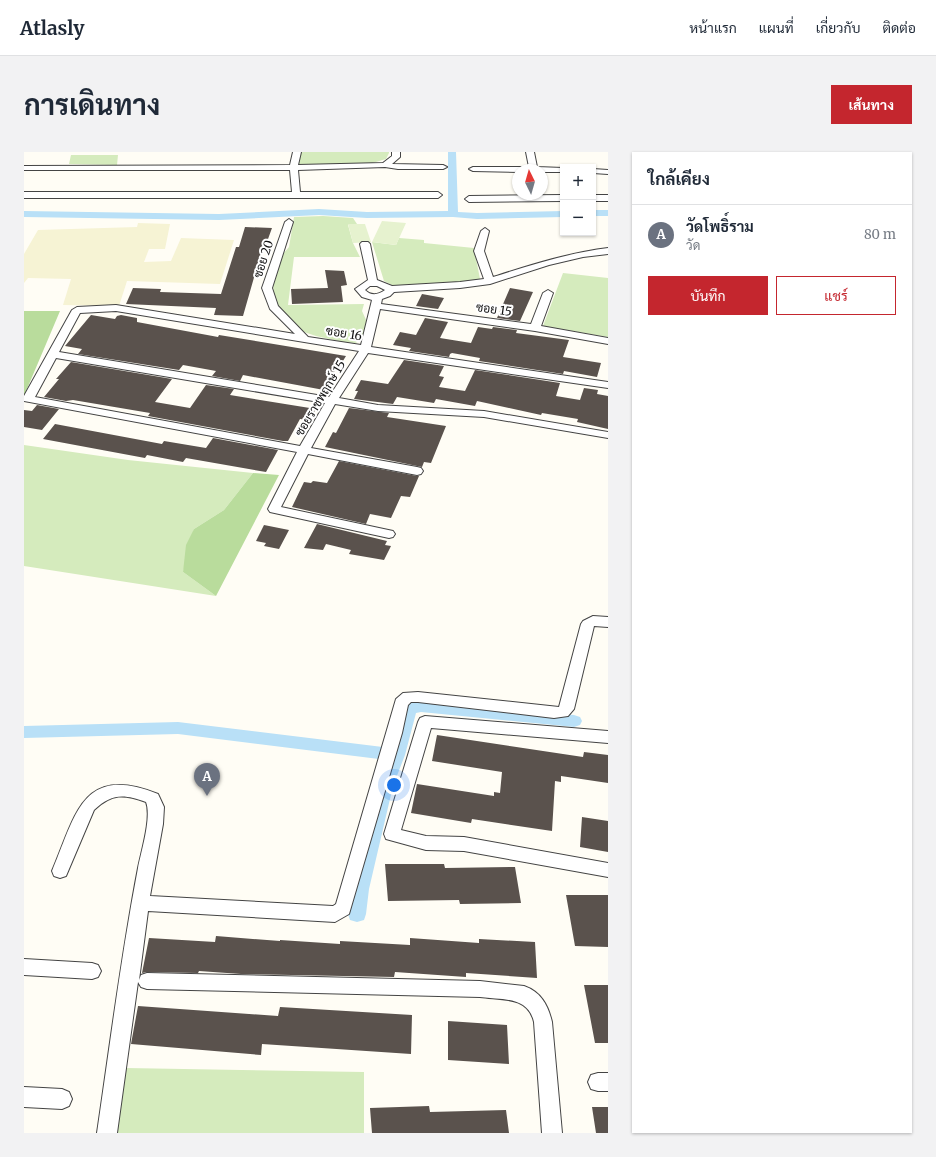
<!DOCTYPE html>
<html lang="th">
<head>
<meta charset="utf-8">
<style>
  :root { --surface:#fff; --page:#f2f2f3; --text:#1f2937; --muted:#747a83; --line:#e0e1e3; --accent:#c4262e }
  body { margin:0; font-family:Merriweather,Sarabun,serif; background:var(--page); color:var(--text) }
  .controls { position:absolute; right:12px; top:12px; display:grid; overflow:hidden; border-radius:0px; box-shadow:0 1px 3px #0004 }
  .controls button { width:36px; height:36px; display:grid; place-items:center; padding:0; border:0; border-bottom:1px solid var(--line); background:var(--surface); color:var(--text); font:20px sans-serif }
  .compass { position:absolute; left:488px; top:12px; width:36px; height:36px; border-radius:50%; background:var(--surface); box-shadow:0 1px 3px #0004; rotate:355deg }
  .you { position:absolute; left:370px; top:633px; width:14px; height:14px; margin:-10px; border:3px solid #fff; border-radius:50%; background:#1a73e8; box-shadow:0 0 0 6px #1a73e833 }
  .badge { display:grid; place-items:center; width:26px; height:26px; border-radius:50%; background:var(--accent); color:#fff; font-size:13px; font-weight:700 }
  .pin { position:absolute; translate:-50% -33px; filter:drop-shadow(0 1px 2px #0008) }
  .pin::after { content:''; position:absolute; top:21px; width:14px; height:12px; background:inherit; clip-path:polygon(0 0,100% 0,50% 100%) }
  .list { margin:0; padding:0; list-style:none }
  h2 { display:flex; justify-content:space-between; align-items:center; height:52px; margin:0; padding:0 16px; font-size:17px }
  h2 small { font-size:13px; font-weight:400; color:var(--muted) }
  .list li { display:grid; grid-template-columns:26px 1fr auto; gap:12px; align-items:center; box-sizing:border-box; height:60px; padding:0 16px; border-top:1px solid var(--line) }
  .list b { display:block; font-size:15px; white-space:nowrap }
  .list p { margin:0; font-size:13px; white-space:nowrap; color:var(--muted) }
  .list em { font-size:13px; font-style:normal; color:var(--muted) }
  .actions { display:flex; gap:8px; padding:12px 16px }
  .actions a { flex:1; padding:9px 0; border:1px solid var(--accent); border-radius:0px; text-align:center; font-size:14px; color:var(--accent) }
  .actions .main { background:var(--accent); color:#fff }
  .map { position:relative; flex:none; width:584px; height:981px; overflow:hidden; border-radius:0px }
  header { display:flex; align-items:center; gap:24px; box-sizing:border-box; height:56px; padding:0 20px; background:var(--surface); border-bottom:1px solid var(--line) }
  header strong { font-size:19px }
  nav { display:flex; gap:22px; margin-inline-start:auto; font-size:14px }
  .intro { display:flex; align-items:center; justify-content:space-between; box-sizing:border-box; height:96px; padding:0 24px }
  h1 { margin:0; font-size:28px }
  .button { padding:10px 18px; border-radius:0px; background:var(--accent); color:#fff; font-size:14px; font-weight:700 }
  main { display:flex; gap:24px; padding:0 24px }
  aside { flex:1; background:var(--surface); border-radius:0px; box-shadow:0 1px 3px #0004 }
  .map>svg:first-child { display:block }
  .farmland { fill:#f6f3d4 }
  .green { fill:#d5ebbd }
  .forest { fill:#b9dc9c }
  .pitch { fill:#e6f2cf }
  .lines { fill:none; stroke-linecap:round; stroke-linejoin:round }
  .canal { fill:#b9e0f7; fill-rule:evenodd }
  .building { fill:#5a524d }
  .minor-casing { stroke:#444; stroke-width:2 }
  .minor { fill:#fff; fill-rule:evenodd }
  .labels { text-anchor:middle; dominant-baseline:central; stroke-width:4; stroke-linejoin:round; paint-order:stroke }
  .far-street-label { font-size:12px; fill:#111; stroke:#fff }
</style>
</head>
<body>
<header>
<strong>Atlasly</strong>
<nav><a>หน้าแรก</a><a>แผนที่</a><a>เกี่ยวกับ</a><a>ติดต่อ</a></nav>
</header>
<div class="intro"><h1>การเดินทาง</h1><a class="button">เส้นทาง</a></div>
<main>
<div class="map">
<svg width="584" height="981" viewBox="0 0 584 981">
  <rect width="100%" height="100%" fill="#fffdf5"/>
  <!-- farmland -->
  <path class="farmland" d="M114,71L146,72L141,97H125L120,110L147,109L157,86L210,88L196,132L103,129L95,154L39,153L47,127L4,126L0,131V102L14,78L113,75Z"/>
  <!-- green -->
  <path class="green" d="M277,0H365V1L362,7L345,12L277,13L274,12V8Z
    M47,3H94L93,13L45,12Z
    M299,64L329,66L333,72L324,73L329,91L336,105H270L264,153L340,152L338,159L343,170L339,188L331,191L319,190L292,184L277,179L250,151L249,130L258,103L265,95L270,65Z
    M375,86L400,88V91L450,96L456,127L447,129L382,134H370L360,129L348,90L372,93Z
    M539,121L584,126V185L519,174Z
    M0,293L104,308L229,321L200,358L170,377L159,420L192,444L0,414Z
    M102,916L340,920V981H92Z"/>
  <!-- forest -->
  <path class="forest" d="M0,159H36L0,244Z
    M229,321L255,323L192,444L159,420L162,393L170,377L200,358Z"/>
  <!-- pitch -->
  <path class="pitch" d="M358,69L382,71L372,93L348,90Z
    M324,72H341L347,90L329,91Z"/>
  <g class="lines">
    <!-- canal -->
    <path class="canal" d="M424,0H432L434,60L453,61L539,59V65L453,67L429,65L343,66L295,63L195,68L0,65V59L195,62L295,57L343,60L424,59Z
      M569,58H584V64H569Z
      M397,548L550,563L556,565L558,569L556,573L550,575L397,560L392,561L381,603L369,634L345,737L342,762L340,768L333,770L326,768L324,762L327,737L353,634L363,608L154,582L0,586V574L154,570L367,596L379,553Z"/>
  </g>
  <!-- building -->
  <path class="building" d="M221,75L248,76L244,87H241L219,164L190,163L192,156L102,152L109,136L137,137L136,140L197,142L212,95H215Z
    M301,118L320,119L323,133L317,134L319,150L268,152L267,137L304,136Z
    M486,136L509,140L496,169L473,166Z
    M398,142L420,146L414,157L392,154Z
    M67,163L91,167L93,164L97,163L113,166V170L194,185L195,183L322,204L314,217H312L300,238L219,223L216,229L188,224L192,219L159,213L155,218L54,202L58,197L41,194Z
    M401,166L424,170L416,186L447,191L454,175L468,177L469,175L493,178L492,181L545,188L539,205L577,211L573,225L540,219L539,222L455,209L456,206L428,201L426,202L425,205L385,199L387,196L369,193L376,180L392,183Z
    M380,208L420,214L415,224L420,225L415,235L441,239L451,218L536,231L532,244L556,248L560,236L574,238L573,242L584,244V277L553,270L554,267L518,261L517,263L453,249L451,254L412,247L410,251L373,245L369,252L330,247L334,239H331L337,228L364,232Z
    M47,210L148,227L131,250L166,256L182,233L210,237L206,243L292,257L285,268L276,267L264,289H259L124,264L126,261L49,248L42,249L20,245L35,227H32Z
    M13,253L35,257L18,278L0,275V258L8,259Z
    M325,256L365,261L363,265L422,274L407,311L400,310L398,315L301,295L309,280L312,281Z
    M31,272L138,292L140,289L182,296L189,286L254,298L242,320L162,306L159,310L123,303L121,306L19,287Z
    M315,309L393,324H395L386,345L377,344L367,366L346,362L342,372L268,355L280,330L287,331L289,329L303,331Z
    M293,372L363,389L361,393L367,394L360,408L325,402L327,398L302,392L299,398L280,396Z
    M240,373L265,378L255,397L240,394L242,391L232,389Z
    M413,583L559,605L560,600L584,603V631L537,624V630L531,629L528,679L448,667L447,671L387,661L393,632L470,644V640L476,641L478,620L408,609Z
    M558,665L584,669V700L556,695Z
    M361,712H420L421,716L491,715L497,751L436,752L435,748L364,749Z
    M542,743H584V795L551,794Z
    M192,784L256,789V788L316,792V789L386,793V786L455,791V787L511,790L513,826L442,821V825L371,820L370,825L217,822L175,819L174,821L123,820L118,821L125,786L191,790Z
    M560,833H584V891H571Z
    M114,854L254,864L256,855L388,863L387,902L238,892L237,903L107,892Z
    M424,869L483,873L485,912L424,908Z
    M405,954L406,960L482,958L485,981H348L346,956Z
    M568,955H584V981H572Z"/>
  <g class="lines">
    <defs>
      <path id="minor" d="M269,0H277L274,13L359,11L368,4V0H376V5L368,12L419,13L423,15L419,17H374L361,15L274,18L276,40H414L418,43L414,46H0V40H268L266,18H0V14L266,13Z
        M502,0H510L513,15L539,16V20H518V18H494V20L449,19L445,17L449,15H505Z
        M569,17L584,18V22L569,21Z
        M539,43V49L445,50L441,47L445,44Z
        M569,43H584V49H569Z
        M265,67L269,70L248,136L254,154L284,185L337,193L348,148L338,145L331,137L344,128L336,92L338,90H344L346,92L353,128L368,134L436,130L460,127L450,99L457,79L461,76L465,79L460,99L469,125C507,113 544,101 584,96V102L559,105L525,113L466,132L436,136L370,140L366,144L358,147L357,152L507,172L519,141L524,138L529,141L517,174L584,186V192L511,179L356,157L347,195L584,230V236L344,201L315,246L354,253L460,259L584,280V286L460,265L354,259L311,252L287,296L393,315L397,316L399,319L397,322L393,323L284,302L257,355L369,379L371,382L369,385L365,386L246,360L244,357L273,300L0,249V244L48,158L53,155L92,153L271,182L246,157L238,136L261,70ZM346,134H353L361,138C354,143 347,144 341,138ZM92,159L335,199L305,245L35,200L56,161ZM32,206L301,251L276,294L11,245Z
        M569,464L584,465V475L570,474L550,557L544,564L530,566L394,550H387L384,553L378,581L325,762L311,770L124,759L115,828L117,823L123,821L456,829L500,834C517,840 524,853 528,870L538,981H518L510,870C504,844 478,848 456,845L123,837L117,835L114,830L93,981H73C86,893 97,804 114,716C117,700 128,665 122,650C100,642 88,641 70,658L42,724L36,726L30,724L28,719C52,663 58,611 134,642L140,655L139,672L126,744L309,754L312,752L372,547L379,541L394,540L535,555L557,472L559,469Z
        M401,564L584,579V591L407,576L377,678L402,684L440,685L584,711V725L440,699L402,698L362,687L360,682L394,570L396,566Z
        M0,807L68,811L74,813L77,819L74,825L68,827L0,823Z
        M574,921H584V939H574L567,937L564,930L567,923Z
        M0,935L38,937L45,940L48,947L45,954L38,957L0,955Z"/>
    </defs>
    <!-- minor casing -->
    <use href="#minor" class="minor-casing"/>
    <!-- minor -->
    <use href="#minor" class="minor"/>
  </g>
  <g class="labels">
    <!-- far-street labels -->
    <g class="far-street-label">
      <text transform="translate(239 107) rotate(-72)">ซอย 20</text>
      <text transform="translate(470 157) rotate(8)">ซอย 15</text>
      <text transform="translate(320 181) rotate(9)">ซอย 16</text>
      <text transform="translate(296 246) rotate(-59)">ซอยราชพฤกษ์ 15</text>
    </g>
  </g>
</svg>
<div class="controls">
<button>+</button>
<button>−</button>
</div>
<svg class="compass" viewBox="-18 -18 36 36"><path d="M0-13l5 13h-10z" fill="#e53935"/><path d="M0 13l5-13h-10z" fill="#747a83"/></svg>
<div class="you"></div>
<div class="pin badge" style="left:183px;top:644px;background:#6b7280">A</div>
</div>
<aside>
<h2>ใกล้เคียง<small></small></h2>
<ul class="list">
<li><span class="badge" style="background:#6b7280">A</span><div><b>วัดโพธิ์ราม</b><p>วัด</p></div><em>80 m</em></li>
</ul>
<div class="actions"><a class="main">บันทึก</a><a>แชร์</a></div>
</aside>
</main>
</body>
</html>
